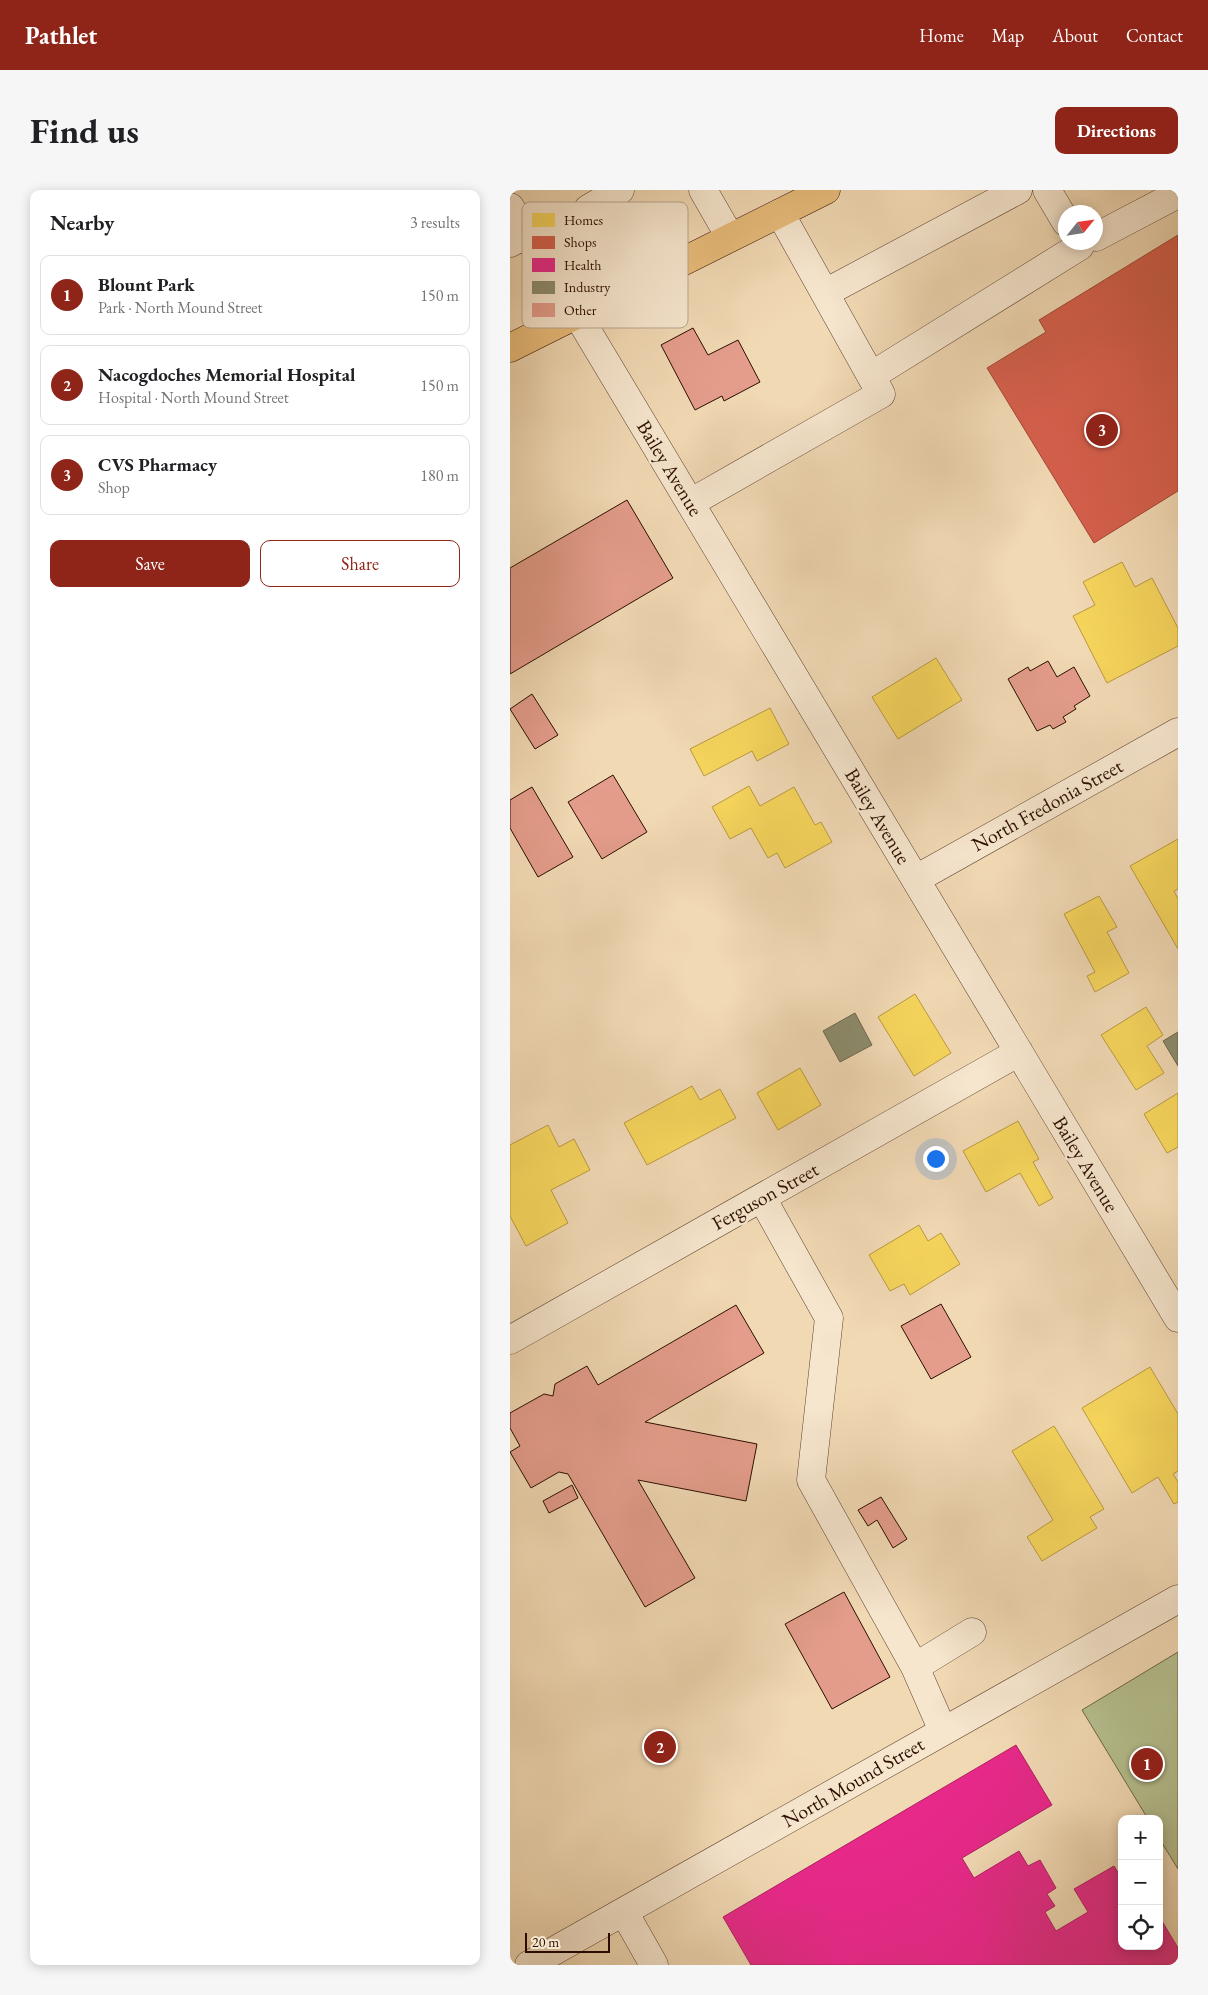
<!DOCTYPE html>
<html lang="en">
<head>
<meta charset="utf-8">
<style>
  :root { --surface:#fff; --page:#f6f6f6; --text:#202124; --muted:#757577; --line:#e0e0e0; --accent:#8f2418 }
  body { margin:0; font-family:"EB Garamond",serif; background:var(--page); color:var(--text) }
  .controls { position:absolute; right:15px; bottom:15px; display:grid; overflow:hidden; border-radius:10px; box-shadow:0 2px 12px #0003 }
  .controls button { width:45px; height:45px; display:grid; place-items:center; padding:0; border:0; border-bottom:1px solid var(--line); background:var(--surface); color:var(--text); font:25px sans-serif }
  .compass { position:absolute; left:548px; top:15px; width:45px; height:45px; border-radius:50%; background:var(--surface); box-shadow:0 2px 12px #0003; rotate:60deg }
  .scale { position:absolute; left:15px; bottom:12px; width:85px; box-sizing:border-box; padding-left:5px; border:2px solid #2b0d00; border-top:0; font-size:14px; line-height:18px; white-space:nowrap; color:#2b0d00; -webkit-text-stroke:4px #f6e6ce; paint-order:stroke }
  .you { position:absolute; left:425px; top:968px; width:18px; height:18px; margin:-12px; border:4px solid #fff; border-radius:50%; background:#1a73e8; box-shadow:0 0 0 8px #1a73e833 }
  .badge { display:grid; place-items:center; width:32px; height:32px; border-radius:50%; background:var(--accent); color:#fff; font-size:16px; font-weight:700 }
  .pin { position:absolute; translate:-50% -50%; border:2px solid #fff; box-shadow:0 1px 5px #0006 }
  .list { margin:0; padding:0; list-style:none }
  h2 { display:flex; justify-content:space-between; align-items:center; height:65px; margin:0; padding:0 20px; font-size:21px }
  h2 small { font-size:16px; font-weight:400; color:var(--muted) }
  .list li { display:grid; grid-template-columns:32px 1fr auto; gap:15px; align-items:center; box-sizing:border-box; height:80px; margin:0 10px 10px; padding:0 10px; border:1px solid var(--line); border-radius:10px }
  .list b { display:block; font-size:19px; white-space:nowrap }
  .list p { margin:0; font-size:16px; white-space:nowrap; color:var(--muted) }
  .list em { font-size:16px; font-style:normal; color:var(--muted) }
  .actions { display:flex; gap:10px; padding:15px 20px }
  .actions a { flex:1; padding:11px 0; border:1px solid var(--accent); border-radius:10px; text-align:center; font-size:18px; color:var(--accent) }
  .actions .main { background:var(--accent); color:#fff }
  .icon { flex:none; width:28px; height:28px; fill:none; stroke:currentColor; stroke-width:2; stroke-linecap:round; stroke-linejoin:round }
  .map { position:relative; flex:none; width:668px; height:1775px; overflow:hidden; border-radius:10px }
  header { display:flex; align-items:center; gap:30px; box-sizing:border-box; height:70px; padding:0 25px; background:var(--accent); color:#fff }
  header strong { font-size:24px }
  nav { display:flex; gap:28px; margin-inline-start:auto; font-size:18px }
  .intro { display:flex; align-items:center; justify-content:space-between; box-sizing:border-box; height:120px; padding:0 30px }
  h1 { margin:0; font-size:35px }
  .button { padding:12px 22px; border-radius:10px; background:var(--accent); color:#fff; font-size:18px; font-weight:700 }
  main { display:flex; gap:30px; padding:0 30px }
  aside { flex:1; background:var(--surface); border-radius:10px; box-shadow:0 2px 12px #0003 }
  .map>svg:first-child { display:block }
  .green { fill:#b6c090; stroke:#706648 }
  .homes { fill:#f6d55c; stroke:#b99940 }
  .shops { fill:#d6604d; stroke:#a34736 }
  .health { fill:#e7298a; stroke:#af2161 }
  .industry { fill:#8c8c6e; stroke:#6f664d }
  .building { fill:#e49d8b; stroke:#2b0d00 }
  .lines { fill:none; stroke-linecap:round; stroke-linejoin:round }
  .minor-casing { stroke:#5c402d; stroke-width:29 }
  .major-casing { stroke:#2b0d00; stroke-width:29 }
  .minor { stroke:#f6e6ce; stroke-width:28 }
  .major { stroke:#e8bc7a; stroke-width:28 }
  .labels { text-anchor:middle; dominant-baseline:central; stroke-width:5; stroke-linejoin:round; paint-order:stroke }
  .street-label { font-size:20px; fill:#2b0d00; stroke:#f6e6ce }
  .key { fill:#f6e6ce; stroke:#b9a590; stroke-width:1 }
  .key-label { font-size:14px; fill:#2b0d00 }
</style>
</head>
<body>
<header>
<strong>Pathlet</strong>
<nav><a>Home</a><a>Map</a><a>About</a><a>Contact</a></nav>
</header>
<div class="intro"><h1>Find us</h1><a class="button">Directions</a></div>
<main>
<aside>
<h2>Nearby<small>3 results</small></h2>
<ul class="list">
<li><span class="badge">1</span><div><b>Blount Park</b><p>Park · North Mound Street</p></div><em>150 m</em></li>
<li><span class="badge">2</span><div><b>Nacogdoches Memorial Hospital</b><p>Hospital · North Mound Street</p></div><em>150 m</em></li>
<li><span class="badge">3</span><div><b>CVS Pharmacy</b><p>Shop</p></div><em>180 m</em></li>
</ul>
<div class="actions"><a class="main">Save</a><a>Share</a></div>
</aside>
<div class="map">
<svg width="668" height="1775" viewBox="0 0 668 1775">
  <rect width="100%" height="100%" fill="#f1d9b4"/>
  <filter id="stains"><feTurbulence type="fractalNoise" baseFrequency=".004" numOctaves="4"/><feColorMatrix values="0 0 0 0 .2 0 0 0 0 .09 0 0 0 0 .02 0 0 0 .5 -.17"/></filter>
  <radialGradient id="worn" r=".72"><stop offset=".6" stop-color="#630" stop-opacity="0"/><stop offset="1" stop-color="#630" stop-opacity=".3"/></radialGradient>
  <!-- green -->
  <path class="green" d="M668,1462V1679L649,1648V1629H638L572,1520Z"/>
  <!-- homes -->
  <path class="homes" d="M612,372L625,397L642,388L668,438V456L597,493L563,426L585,415L573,392Z
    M426,468L452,510L388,549L362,507Z
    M260,518L279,554L247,571L242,561L194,586L180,559Z
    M239,596L250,616L284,597L305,635L311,632L322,652L275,678L267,663L258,668L241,638L220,649L202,617Z
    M668,649V699L664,701L668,709V759L620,676Z
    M589,706L607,737L597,742L619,783L585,802L577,786L585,782L554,724Z
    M405,804L441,863L404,886L368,827Z
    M636,817L653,845L637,856L654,883L626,900L591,845Z
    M290,878L311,915L268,940L247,903Z
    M182,896L190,910L210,899L226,928L137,975L114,933Z
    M668,903V957L657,963L634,924Z
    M508,931L529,969L523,972L543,1008L529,1016L510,983L476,1002L453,961Z
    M38,935L49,957L64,949L80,980L41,1000L58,1033L16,1056L0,1026V955Z
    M409,1035L418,1051L431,1043L450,1074L400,1105L394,1094L380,1101L359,1065Z
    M640,1177L668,1224V1281L663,1284L668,1292V1312L664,1314L648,1287L622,1303L572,1218Z
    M544,1236L594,1319L580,1327L587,1338L532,1371L517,1347L543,1330L502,1261Z"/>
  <!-- shops -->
  <path class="shops" d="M668,45V301L584,353L477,178L536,142L529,130Z"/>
  <!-- health -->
  <path class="health" d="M506,1555L542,1615L452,1668L464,1688L509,1661L518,1676L530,1670L546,1698L537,1704L545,1716L535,1722L546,1741L578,1722L564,1699L604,1676L612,1689V1756H649V1726L668,1758V1775H241L213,1727Z"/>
  <!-- industry -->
  <path class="industry" d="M345,823L362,855L330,872L313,841Z
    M668,842V876L653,851Z"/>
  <!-- building -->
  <path class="building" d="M183,138L198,165L228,150L250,192L214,211L212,206L185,220L151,155Z
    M117,310L163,388L0,484V378Z
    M538,471L547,487L564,477L580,506L564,516L566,519L553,527L556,532L543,539L540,535L527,541L498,489L518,477L520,481Z
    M22,504L48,545L25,559L0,519Z
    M103,585L137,642L92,669L58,612Z
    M22,597L63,667L28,687L0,638V610Z
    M431,1114L461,1167L421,1189L391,1136Z
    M226,1115L254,1163L135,1232L247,1254L236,1311L128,1290L185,1388L135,1417L58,1284L49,1282L21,1298L0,1262L10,1256L0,1238V1223L34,1204L43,1206L45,1194L77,1176L88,1195Z
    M62,1295L68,1308L39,1323L33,1311Z
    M371,1307L397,1349L383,1358L367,1330L358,1336L348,1320Z
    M334,1402L380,1487L322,1519L275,1434Z"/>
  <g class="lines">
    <defs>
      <path id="minor" d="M193,0L220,47
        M537,0L556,32
        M0,17L16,44
        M78,19L110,0
        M586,47L668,4
        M0,53L16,44L67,124L668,1128
        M315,103L508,0
        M361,186L570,56L568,52
        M180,313L371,204L270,23
        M406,689L668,542
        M252,1008L319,1128L301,1290L405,1477
        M0,1150L509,862
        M433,1541L405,1477L462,1442
        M114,1722L144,1775
        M19,1775L668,1409"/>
      <path id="major" d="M0,158L316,0"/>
    </defs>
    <!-- minor casing -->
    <use href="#minor" class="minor-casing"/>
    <!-- major casing -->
    <use href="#major" class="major-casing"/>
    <!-- minor -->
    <use href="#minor" class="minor"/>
    <!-- major -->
    <use href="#major" class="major"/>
  </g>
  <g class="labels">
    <!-- street labels -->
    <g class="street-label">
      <text transform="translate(160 278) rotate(59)">Bailey Avenue</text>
      <text transform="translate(537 615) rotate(-29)">North Fredonia Street</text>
      <text transform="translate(368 626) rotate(59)">Bailey Avenue</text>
      <text transform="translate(576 974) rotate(59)">Bailey Avenue</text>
      <text transform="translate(255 1006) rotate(-29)">Ferguson Street</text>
      <text transform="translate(343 1592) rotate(-30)">North Mound Street</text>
    </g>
  </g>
  <!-- legend -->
  <rect x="12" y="12" width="166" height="126" rx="8" class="key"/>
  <rect x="22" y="23" width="23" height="14" fill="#f6d55c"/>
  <rect x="22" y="46" width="23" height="13" fill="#d6604d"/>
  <rect x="22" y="68" width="23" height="14" fill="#e7298a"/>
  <rect x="22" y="91" width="23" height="13" fill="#8c8c6e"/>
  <rect x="22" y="113" width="23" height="14" fill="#e49d8b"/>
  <g class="key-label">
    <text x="54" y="35">Homes</text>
    <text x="54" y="57">Shops</text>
    <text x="54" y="80">Health</text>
    <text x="54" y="102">Industry</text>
    <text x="54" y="125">Other</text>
  </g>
  <rect width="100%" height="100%" filter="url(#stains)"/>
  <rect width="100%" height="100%" fill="url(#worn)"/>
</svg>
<div class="controls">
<button>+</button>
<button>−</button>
<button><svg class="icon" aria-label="locate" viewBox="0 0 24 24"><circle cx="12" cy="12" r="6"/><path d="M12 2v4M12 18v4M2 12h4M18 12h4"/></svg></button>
</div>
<svg class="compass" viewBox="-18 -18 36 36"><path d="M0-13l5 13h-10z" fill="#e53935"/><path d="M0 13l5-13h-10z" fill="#757577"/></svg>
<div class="scale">20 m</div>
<div class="you"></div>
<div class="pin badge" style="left:637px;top:1574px">1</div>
<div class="pin badge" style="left:150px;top:1557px">2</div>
<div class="pin badge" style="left:592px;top:240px">3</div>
</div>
</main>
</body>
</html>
